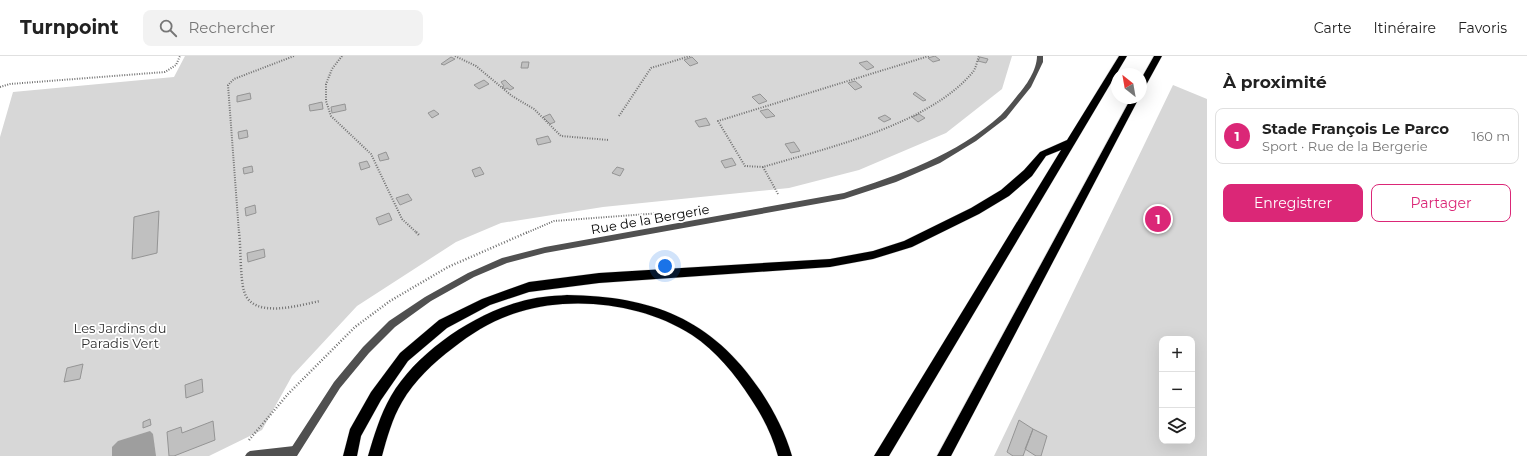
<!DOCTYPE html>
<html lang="fr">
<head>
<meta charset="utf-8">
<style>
  :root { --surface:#fff; --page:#f2f2f2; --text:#222; --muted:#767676; --line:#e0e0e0; --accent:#db2777 }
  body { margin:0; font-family:Montserrat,sans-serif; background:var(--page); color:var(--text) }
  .controls { position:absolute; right:12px; bottom:12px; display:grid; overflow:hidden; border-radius:8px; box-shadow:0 4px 16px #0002 }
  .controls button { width:36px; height:36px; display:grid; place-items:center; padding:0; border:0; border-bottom:1px solid var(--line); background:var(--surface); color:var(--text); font:20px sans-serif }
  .compass { position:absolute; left:1111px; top:12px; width:36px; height:36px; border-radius:50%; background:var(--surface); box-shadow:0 4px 16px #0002; rotate:329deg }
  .you { position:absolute; left:665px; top:210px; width:14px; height:14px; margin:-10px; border:3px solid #fff; border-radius:50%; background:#1a73e8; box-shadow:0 0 0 6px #1a73e833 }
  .badge { display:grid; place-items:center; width:26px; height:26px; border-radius:50%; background:var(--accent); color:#fff; font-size:13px; font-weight:700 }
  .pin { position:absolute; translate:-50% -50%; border:2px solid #fff; box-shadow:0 1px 4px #0006 }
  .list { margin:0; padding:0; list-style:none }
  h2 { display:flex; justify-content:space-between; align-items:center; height:52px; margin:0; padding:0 16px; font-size:17px }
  h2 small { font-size:13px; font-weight:400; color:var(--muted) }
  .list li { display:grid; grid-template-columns:26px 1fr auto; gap:12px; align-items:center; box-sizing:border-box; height:56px; margin:0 8px 8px; padding:0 8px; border:1px solid var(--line); border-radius:8px }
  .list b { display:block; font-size:15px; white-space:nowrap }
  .list p { margin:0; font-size:13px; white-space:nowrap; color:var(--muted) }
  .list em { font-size:13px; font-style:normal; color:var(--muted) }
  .actions { display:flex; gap:8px; padding:12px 16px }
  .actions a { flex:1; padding:9px 0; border:1px solid var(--accent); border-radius:8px; text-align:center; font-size:14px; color:var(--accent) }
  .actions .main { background:var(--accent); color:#fff }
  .icon { flex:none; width:22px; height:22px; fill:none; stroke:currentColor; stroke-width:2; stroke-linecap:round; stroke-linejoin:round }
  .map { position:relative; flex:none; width:1207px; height:400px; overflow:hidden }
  header { display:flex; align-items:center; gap:24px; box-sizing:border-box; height:56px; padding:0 20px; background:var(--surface); border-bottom:1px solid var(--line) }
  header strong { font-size:19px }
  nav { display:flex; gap:22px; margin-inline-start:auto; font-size:14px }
  .search { width:280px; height:36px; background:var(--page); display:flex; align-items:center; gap:10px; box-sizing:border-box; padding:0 14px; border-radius:8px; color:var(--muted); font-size:15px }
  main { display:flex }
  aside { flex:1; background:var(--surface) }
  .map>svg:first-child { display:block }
  .green { fill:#d7d7d7; fill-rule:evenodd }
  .water { fill:#9e9e9e }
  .building { fill:#c0c0c0; stroke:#949494 }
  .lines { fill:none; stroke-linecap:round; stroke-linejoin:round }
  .trunk-casing { stroke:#dbdbdb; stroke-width:1 }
  .path-far1 { stroke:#727272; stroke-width:2; stroke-dasharray:1 1.5; stroke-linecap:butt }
  .path { stroke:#727272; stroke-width:2.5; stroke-dasharray:1 2; stroke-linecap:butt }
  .service { fill:#505050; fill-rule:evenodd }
  .minor { fill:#505050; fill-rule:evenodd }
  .trunk { fill:#000; fill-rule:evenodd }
  .labels { text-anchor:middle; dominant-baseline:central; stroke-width:3.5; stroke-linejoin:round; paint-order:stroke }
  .street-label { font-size:13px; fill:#000; stroke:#fff }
  .park-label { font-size:13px; fill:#2e2e2e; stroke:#fff }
</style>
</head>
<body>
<header>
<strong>Turnpoint</strong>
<div class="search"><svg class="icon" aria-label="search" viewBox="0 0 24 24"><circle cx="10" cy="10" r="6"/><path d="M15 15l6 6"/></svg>Rechercher</div>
<nav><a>Carte</a><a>Itinéraire</a><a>Favoris</a></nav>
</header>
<main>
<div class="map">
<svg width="1207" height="400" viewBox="0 0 1207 400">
  <rect width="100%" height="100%" fill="#fff"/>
  <!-- green -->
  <path class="green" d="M185,0H1012L1002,33L946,77L859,114L789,132L603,151L501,167L456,186L357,250L292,320L262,374L209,400H0V81L13,36L174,21Z
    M1173,29L1207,43V400H994ZM1162,283H1192V385H1162Z"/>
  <!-- water -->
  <path class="water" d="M150,375L153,378L156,400H112V391L118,385Z"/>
  <!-- building -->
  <path class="building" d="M935,0L940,4L933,6L928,2Z
    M451,1L455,3L444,9L441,8Z
    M692,1L698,7L690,10L684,4Z
    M980,1L988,3L986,7L978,5Z
    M867,5L874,11L867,14L859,7Z
    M522,6H529L528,12H521Z
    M484,24L489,28L479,33L474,29Z
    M505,24L511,30L514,32L510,34L507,32L505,33L502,31L504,30L501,26Z
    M855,25L862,31L855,34L848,27Z
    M915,36L926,44L923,45L913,38Z
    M250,37L251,43L237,46V40Z
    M760,38L767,45L759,48L752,41Z
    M322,46L323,53L310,55L309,49Z
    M345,48L346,54L332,57L331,51Z
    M768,53L775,60L766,62L760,55Z
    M434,54L439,58L432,62L428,57Z
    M550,58L555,66L550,68L543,61Z
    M919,58L925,62L918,66L912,61Z
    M885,59L891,63L884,66L878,62Z
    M706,62L710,69L699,71L695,65Z
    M247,74L248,81L239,83L238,76Z
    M548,80L551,86L538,89L536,83Z
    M794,86L800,95L791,97L785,88Z
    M386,96L389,103L380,105L378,99Z
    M732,102L736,109L725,112L721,105Z
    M367,105L370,111L361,114L359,107Z
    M252,110L253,116L244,118L243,112Z
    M480,111L484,118L475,121L472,114Z
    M617,111L624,113L620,120L612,117Z
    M408,138L412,144L400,149L396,142Z
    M255,149L256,157L246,160L245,152Z
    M159,155L157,197L132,203L134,161Z
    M389,157L392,164L379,169L376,162Z
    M264,193L265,201L248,206L247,197Z
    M83,308L80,323L64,326L67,312Z
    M202,323L203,336L186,342L185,329Z
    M150,363L151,369L143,372V366Z
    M1019,364L1033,373L1023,400H1013L1007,396Z
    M213,365L215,384L174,400H169L167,376L181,371L182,377Z
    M1033,373L1047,380L1041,400H1036L1025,393Z"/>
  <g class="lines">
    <defs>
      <path id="trunk" d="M1119,0H1127L889,400H874L1061,94L1046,100L1032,120L1009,140L979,158L912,191L873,203L830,211L599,227L529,236L490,249L447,272L408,305L381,344L361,380L357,400H343L350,373L371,336L400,297L439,264L482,243L529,226L599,217L830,203L873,195L904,185L971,152L1001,134L1024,114L1040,96L1067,84Z
        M1154,0H1162L1145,31L1141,34V23Z
        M1131,42H1139L951,400H937Z
        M567,239C652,240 712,263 760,334C774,355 785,376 792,400H778C772,379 763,361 751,343C735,318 716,295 692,279C644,248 574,239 519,256C495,263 473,276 453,292C434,306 414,325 402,346C392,363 387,382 382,400H368C374,380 380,359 391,340C416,297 472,259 519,246C535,241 551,240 567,239Z"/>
    </defs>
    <!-- trunk casing -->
    <use href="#trunk" class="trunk-casing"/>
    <!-- path-far1 -->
    <path class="path-far1" d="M342,0L332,13L326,28V45L331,60L371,98L402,163L417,177
      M455,0L476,10L512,40L534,53L561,80L609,84
      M0,31L10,28L165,16L176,9L180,0
      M619,60L651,12L690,0
      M763,111L745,110L718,65L929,0
      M778,138L763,111C827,92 928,69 972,17C976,13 977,5 979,0
      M239,177L228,29L234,23L294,0
      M526,177L554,165L661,157"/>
    <!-- path -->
    <path class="path" d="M239,176C241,192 240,221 244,235C252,264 300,249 320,245
      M416,176L420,180
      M249,384L288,338L355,271L390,245L448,211L528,176"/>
    <!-- service -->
    <path class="service" d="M294,390L297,392L299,395L297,398L294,400H245L247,397L250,395Z"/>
    <!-- minor -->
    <path class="minor" d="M1037,0H1043V6L1031,31L1006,62L976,85L940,107L896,126L844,143L545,197L507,207L474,221L431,245L395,271L369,297L340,332L297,400H286L334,326L363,291L389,265L425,241L468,217L502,202L545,191L844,137C899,119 957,99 1001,59C1007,53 1012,46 1017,40C1026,30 1037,14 1037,0Z"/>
    <!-- trunk -->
    <use href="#trunk" class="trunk"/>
  </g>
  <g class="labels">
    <!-- street labels -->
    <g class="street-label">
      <text transform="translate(650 163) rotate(-10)">Rue de la Bergerie</text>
    </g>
    <!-- park labels -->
    <g class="park-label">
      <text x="120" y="272">Les Jardins du<tspan x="120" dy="15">Paradis Vert</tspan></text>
    </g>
  </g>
</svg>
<div class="controls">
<button>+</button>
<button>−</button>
<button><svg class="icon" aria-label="layers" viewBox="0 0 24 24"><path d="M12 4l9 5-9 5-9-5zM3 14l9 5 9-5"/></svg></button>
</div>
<svg class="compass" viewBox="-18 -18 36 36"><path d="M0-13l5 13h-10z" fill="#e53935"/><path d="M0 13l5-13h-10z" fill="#767676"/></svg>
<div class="you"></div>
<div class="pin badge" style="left:1158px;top:163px">1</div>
</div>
<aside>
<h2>À proximité<small></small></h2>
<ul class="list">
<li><span class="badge">1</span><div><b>Stade François Le Parco</b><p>Sport · Rue de la Bergerie</p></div><em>160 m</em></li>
</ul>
<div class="actions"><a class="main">Enregistrer</a><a>Partager</a></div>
</aside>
</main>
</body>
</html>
